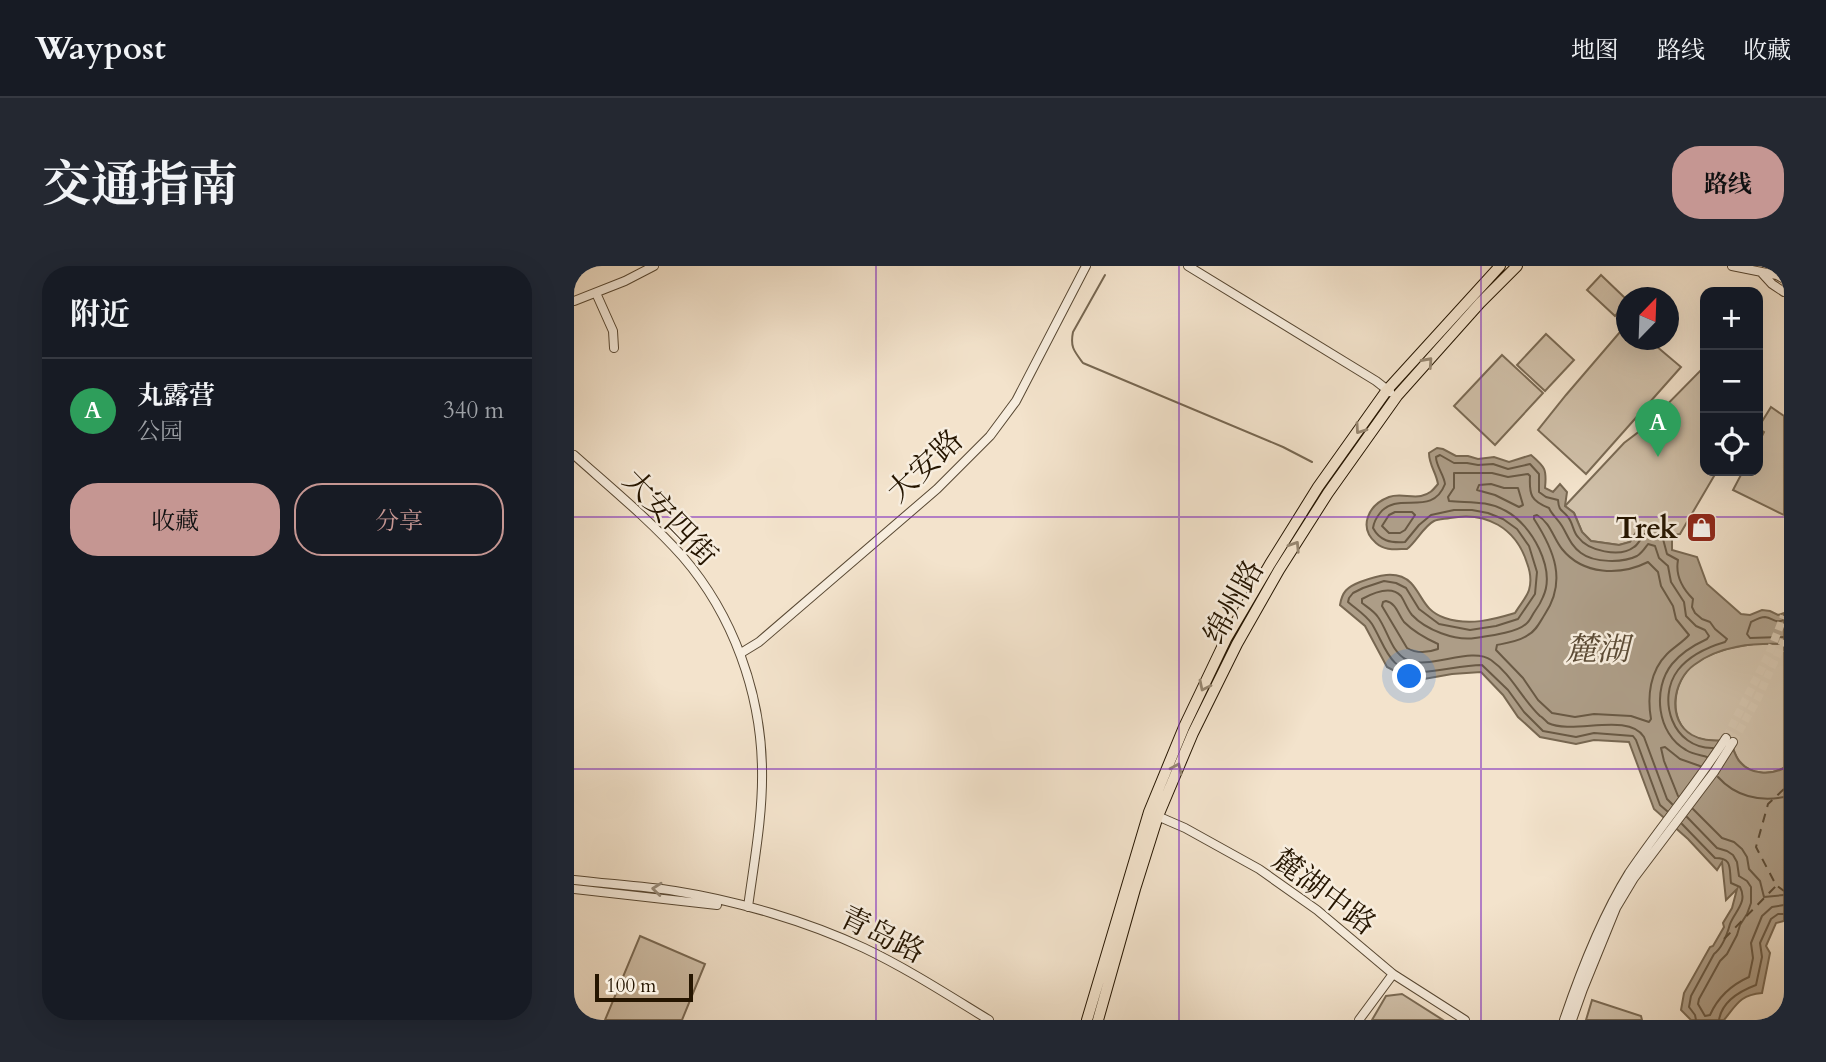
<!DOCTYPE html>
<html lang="zh">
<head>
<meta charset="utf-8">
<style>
  :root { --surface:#171b24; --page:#242831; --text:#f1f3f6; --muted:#9ea1a6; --line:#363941; --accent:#c59692 }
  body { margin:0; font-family:Cardo,"Noto Serif SC",serif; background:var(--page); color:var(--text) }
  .controls { position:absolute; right:21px; top:21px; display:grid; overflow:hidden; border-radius:14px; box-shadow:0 7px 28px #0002 }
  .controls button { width:63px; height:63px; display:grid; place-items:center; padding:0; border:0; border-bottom:2px solid var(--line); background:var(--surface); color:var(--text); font:35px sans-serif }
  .compass { position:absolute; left:1042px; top:21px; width:63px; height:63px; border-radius:50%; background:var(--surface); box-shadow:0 7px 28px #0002; rotate:23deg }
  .scale { position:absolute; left:21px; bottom:18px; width:98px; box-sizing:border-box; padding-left:7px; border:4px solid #251500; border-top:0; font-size:19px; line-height:24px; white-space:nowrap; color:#251500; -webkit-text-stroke:5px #f7edde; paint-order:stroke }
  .you { position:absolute; left:836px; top:411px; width:24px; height:24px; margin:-18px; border:5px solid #fff; border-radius:50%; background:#1a73e8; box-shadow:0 0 0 10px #1a73e833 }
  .badge { display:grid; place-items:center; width:46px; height:46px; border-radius:50%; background:var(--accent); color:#fff; font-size:23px; font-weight:700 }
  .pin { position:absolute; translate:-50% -58px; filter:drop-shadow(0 2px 4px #0008) }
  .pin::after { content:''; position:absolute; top:37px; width:24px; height:21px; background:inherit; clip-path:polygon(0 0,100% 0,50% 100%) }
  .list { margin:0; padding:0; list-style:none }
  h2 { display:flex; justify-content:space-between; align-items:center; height:91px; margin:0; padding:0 28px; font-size:30px }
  h2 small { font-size:23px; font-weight:400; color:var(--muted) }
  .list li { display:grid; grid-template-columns:46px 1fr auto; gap:21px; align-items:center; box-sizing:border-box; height:105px; padding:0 28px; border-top:2px solid var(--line) }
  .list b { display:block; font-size:26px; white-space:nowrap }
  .list p { margin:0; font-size:23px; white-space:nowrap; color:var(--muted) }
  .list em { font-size:23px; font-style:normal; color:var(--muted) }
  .actions { display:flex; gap:14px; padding:21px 28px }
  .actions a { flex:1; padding:16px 0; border:2px solid var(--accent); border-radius:28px; text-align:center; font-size:24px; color:var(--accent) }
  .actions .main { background:var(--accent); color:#111 }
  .icon { flex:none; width:38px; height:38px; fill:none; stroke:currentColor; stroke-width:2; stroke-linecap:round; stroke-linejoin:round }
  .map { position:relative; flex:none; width:1210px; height:754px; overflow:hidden; border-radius:28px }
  header { display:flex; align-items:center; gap:42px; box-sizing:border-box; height:98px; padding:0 35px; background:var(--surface); border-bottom:2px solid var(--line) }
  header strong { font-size:33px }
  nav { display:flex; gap:38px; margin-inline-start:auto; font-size:24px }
  .intro { display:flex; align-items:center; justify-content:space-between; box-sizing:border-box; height:168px; padding:0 42px }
  h1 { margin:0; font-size:49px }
  .button { padding:18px 32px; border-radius:28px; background:var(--accent); color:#111; font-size:24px; font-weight:700 }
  main { display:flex; gap:42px; padding:0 42px }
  aside { flex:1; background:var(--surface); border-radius:28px; box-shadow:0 7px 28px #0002 }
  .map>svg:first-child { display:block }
  .green { fill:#d0c0a9; stroke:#7a6a54; stroke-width:2 }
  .water { fill:#ad9d87; stroke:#776751; stroke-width:2 }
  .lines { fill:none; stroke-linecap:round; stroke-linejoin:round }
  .shore { stroke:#695944; stroke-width:2 }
  .stream { stroke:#776751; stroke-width:2 }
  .ferry { stroke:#5b4b36; stroke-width:2; stroke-dasharray:9 7; stroke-linecap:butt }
  .minor-tunnel { stroke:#d4c4ad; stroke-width:8; stroke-dasharray:8 4; stroke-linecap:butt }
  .minor-casing { stroke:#584833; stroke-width:10 }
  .major-casing { stroke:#251500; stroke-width:12 }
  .minor { stroke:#f7edde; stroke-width:8 }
  .major { stroke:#f3e3cc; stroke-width:10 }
  .oneway { stroke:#968670 }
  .oneway2 { stroke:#988c7a }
  .grid { fill:none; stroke:#7b2cbf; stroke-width:2; stroke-opacity:0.55 }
  .labels { text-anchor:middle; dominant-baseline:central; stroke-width:5; stroke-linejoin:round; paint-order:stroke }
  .street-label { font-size:30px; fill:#251500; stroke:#f7edde }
  .poi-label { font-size:30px; font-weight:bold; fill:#251500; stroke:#f7edde; text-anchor:end }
  .water-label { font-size:32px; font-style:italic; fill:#5b4b36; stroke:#f7edde }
</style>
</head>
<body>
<header>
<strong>Waypost</strong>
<nav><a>地图</a><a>路线</a><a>收藏</a></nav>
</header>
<div class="intro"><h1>交通指南</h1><a class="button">路线</a></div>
<main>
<aside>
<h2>附近<small></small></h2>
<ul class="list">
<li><span class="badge" style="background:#2e9e5b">A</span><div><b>丸露营</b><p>公园</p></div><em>340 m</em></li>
</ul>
<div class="actions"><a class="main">收藏</a><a>分享</a></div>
</aside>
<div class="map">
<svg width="1210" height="754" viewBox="0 0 1210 754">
  <rect width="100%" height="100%" fill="#f3e3cc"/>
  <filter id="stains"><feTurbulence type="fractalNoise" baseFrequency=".00286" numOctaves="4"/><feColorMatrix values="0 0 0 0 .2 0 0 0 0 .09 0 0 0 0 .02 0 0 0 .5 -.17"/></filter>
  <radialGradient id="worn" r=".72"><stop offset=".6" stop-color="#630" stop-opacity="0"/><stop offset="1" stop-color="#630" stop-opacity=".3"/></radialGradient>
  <!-- green -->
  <path class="green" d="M1027,9L1052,33V38L1041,50L1013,24Z
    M1052,59V74H1075L1107,101L1012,208L964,164L992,129Z
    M972,68L1000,94L971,125L943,99Z
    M928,89L969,127L921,179L880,140Z
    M1127,104L1131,105V205H1143L1106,268L1098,269L1081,262L1064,263L1056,276L1045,279L1017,275L1008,266L1000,247L991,240L1050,177L1071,161Z
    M1197,141L1210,150V249L1159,224L1169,205H1184V178L1190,166L1184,162Z
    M1186,377L1210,378V502C1197,509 1177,509 1166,496C1161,491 1159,481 1156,475C1143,474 1130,476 1118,470C1093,454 1099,415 1119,399C1138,384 1162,381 1186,377Z
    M66,670L131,698L108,754H31Z
    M828,728L869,754H798L812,730Z
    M1018,734L1067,750L1068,754H1012Z"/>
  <!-- water -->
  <path class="water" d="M863,182L869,183L882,190H894L904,193L920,191L935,196L957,189C971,201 973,203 971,222L979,226L986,218L993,226L991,240L1000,247L1008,266L1017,275L1045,279L1056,276C1069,254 1077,261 1098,269V284L1123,291L1133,318L1167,348L1176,349L1188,344L1196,345L1204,349L1210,347V378C1179,377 1146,379 1120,399C1099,414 1092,454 1118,469C1130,476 1143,474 1156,475C1159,481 1161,491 1166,496C1177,509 1197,509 1210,502V655L1202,657L1192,680L1196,687L1188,727C1166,729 1163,738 1150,754H1117L1107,744L1110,727L1136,681L1139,680L1150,661L1149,657L1158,642L1163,623L1152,634L1148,596L1143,604L1114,573L1080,543L1055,476L1020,474L1002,478L966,471L944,451L929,429L907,406L878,408L850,413L832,411L813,401L791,360L766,339C768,326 773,321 786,316C802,310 823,303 837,317C849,330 850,345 871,352C895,360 918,354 941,347C945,340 953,331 955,324C958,314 956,305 953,297C942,262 912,245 876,252C871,253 864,253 860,255C850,260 842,276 833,283C822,283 811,285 802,277C784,261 794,239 815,231C825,227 837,232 847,230C856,228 859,224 864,218C862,206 855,199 855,187Z"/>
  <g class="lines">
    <!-- shore -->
    <path class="shore" d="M917,218L930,222H944L949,239L945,241L921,229L903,224L905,219Z
      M821,246H838L841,249L831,264L826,267H815L808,260L815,249Z
      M963,249C977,257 979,272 988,283C1009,309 1046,310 1074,296L1084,306L1087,320L1099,340L1102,353L1115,369C1109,376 1100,381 1093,388C1076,405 1073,430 1077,453L1075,456L1057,450L1020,448L1001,451L978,447L964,434L949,412L922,384L923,379C933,377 946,375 954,369C962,365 966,356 971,348C993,315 980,284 960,253V250Z
      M812,335C822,337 824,348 830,356C839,365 853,373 864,378V383C853,387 843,388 833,382L808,340L809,336Z
      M1210,354C1201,358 1199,352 1191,351C1186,351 1181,354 1177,356L1173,368L1176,372L1210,371
      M1144,511C1161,530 1185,536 1210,531
      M1104,530L1090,495L1087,482L1091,481L1106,493L1126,500
      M1098,538L1093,533L1070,471C1054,446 999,469 974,457C973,456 967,450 966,450C948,433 937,408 917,394C898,380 855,404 833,394C817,386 814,365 804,351C800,345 793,341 788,337V333C799,327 817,319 827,330C831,336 833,343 838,349C852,364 881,375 901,372C914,370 942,367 952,358C956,355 958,349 961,345C964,341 967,336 969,331C982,303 958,259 932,245C912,234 896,237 875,235L874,231L880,222V207H918L934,211L954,208L956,210C955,229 957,235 975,242C978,249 984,253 988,260C994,270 997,280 1007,287C1020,297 1049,297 1063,290C1068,287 1071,282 1074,278L1081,280L1085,292L1094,300L1097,316L1110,336L1112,350L1122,360L1131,364L1135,370L1133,373C1120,379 1107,387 1098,398C1078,423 1083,468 1112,484C1118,488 1126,489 1133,491
      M1119,543L1148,572L1160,576L1168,583L1173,591L1175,603L1186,615L1190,631L1210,629
      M1093,545L1086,539L1062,474L1059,470L1020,467L1002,471L969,465L950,446L934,424L908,399C888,399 869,405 849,406C815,407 812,381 798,358C792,349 782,343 774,336L775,332L779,327L789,322L810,315L822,317L832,322L845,343L865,358L896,364L922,360L944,353L961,328L963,306L955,280L943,263L929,253L914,247L898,244H880L857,249L845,259L831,276C816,277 806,275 799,262C800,255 802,252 806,247C824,224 858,252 871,218C870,209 862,200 862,191L866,189L880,197H893L904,199L919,198L934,203L956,198L965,208V226L972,231L984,234C985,246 988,243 994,251C999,257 999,266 1004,271C1014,285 1046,292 1060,281C1064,279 1067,272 1070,268L1079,269L1089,273L1093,288L1104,294C1101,310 1108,322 1119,333L1118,341L1121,347L1128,353L1136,356L1141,363L1153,373L1151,376C1134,381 1115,390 1104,404C1082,433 1099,483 1139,482
      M1113,551L1143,582L1153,585L1159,589L1163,596L1165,610L1173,615L1177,621V637L1173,648L1166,659L1163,669L1153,688L1146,695L1125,733L1124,738L1131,750L1136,749C1144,731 1157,719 1175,711L1179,692L1177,677L1188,650L1198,641L1210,639
      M1108,558L1141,592C1159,592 1155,602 1157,617L1166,621C1174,636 1161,645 1156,658C1153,669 1149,681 1140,688L1117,730L1115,741L1121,749L1122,754
      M1145,754C1148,735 1166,725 1182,719L1188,691L1186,677L1197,653L1204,648H1210"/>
    <!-- stream -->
    <path class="stream" d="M531,9L499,66C496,81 500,85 509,97L709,181L738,196"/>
    <!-- ferry -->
    <path class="ferry" d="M1210,523L1194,538L1182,581L1202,619L1210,625
      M1150,673L1202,620"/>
    <!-- minor-tunnel -->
    <path class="minor-tunnel" d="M1152,472L1194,390L1210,350
      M1159,476L1184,432L1210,374"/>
    <defs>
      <path id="minor" d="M614,0L802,115L816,126
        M1158,0L1203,9L1210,13
        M1187,6L1198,18L1210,26
        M22,27L39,65L40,82
        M0,35L51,15L80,0
        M0,189C37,222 76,254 109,291C159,349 187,427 188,503C189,549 180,596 174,641
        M167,387L185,376L363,223L416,170L442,135L512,0
        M581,549L611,562L685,603L743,644L819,708L891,754
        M0,614C34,618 68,620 101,625C164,635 232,655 290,682C334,703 374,729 415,754
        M0,623L143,639
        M785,754L819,708
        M990,754C1007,704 1027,652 1055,607C1086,561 1122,519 1152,472
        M998,754L1009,723L1042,642L1060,612L1140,506L1159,476"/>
      <path id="major" d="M513,754L575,546L610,461L652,373L696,298L744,221L813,124L926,0
        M524,754L561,623L584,550L619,467L663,378L705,304L754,227L823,130L906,37L943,0"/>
    </defs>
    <!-- minor casing -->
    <use href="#minor" class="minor-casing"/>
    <!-- major casing -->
    <use href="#major" class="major-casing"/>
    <!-- minor -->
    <use href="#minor" class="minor"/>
    <!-- major -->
    <use href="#major" class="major"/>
  </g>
  <!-- one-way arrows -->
  <defs><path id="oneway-chevron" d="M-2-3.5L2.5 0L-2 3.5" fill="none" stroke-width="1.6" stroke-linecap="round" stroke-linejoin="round" transform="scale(1.75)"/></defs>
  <g class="oneway">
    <use href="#oneway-chevron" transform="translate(854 96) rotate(-48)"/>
    <use href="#oneway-chevron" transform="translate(786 163) rotate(125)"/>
    <use href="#oneway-chevron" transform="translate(721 280) rotate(-57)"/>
    <use href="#oneway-chevron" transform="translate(630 420) rotate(116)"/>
    <use href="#oneway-chevron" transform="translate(603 502) rotate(-66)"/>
  </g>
  <use class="oneway2" href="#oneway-chevron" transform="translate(83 623) rotate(-174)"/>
  <!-- grid -->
  <path class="grid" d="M302,0V754M605,0V754M907,0V754M0,251H1210M0,503H1210"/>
  <!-- icons -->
  <defs>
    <symbol id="shop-square" viewBox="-11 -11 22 22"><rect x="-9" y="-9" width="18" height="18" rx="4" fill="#8f2418" stroke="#f7edde"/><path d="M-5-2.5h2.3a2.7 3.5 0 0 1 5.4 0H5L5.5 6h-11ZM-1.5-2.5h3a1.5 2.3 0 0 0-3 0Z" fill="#fff"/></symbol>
  </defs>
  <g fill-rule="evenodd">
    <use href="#shop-square" x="1110" y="244" width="35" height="35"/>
  </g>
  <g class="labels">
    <!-- street labels -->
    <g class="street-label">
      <text transform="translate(351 200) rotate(-43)">大安路</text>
      <text transform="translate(96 252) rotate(46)">大安四街</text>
      <text transform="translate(660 336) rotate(-61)">绵州路</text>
      <text transform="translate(750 626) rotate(37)">麓湖中路</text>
      <text transform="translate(308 669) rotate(26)">青岛路</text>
    </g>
    <!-- poi labels -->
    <g class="poi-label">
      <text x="1104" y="262">Trek</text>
    </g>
    <!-- water labels -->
    <g class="water-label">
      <text x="1023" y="384">麓湖</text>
    </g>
  </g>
  <rect width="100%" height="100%" filter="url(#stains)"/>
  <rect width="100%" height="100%" fill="url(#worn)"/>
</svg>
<div class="controls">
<button>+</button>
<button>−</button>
<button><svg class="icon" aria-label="locate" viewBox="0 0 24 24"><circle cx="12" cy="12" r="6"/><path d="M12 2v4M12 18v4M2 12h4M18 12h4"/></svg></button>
</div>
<svg class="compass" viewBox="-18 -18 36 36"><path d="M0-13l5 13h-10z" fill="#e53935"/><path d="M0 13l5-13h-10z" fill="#9ea1a6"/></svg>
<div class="scale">100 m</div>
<div class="you"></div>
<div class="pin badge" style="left:1084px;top:191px;background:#2e9e5b">A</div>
</div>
</main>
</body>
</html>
